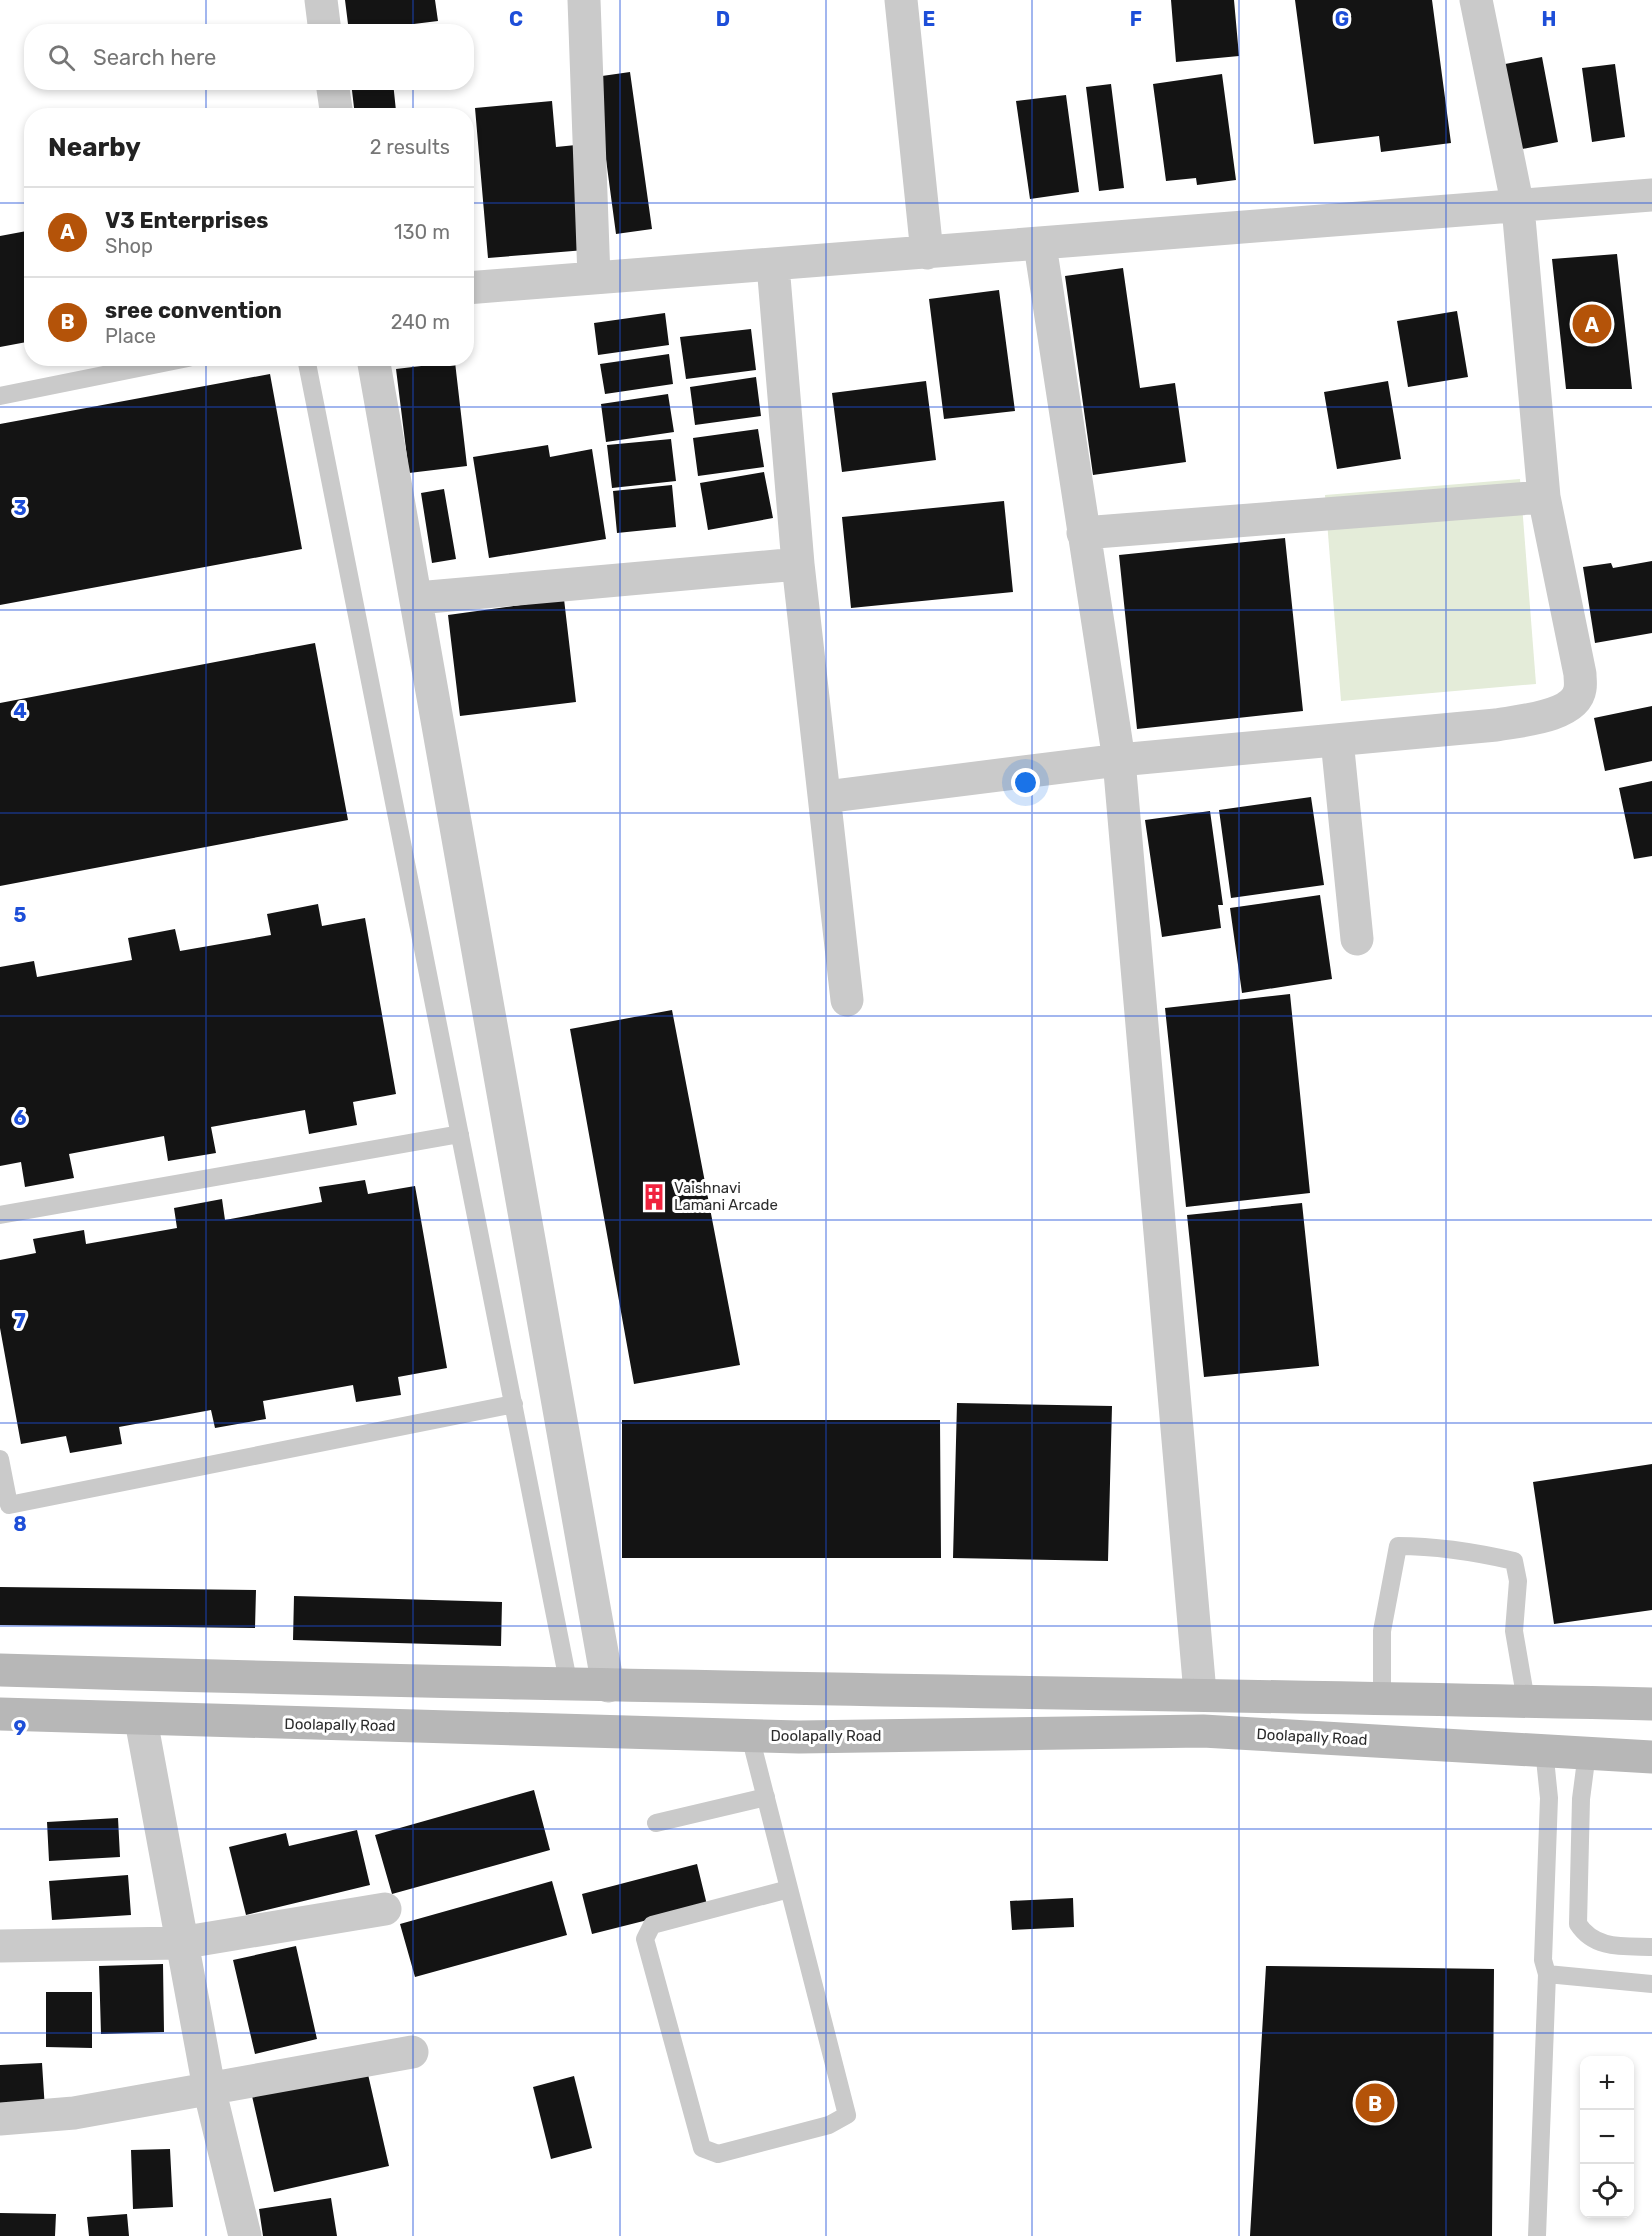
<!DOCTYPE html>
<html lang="en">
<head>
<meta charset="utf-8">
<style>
  :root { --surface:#fff; --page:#f6f6f6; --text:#222; --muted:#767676; --line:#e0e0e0; --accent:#b45309 }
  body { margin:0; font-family:Rubik,sans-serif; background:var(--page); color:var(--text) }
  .controls { position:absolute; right:18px; bottom:18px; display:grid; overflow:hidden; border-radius:12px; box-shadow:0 3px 9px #0003 }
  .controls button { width:54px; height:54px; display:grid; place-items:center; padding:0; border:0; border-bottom:2px solid var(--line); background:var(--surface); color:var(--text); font:30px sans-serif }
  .you { position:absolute; left:1026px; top:783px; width:21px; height:21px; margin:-15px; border:4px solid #fff; border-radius:50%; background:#1a73e8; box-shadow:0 0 0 9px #1a73e833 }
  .badge { display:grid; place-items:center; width:39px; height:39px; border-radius:50%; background:var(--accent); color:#fff; font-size:20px; font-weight:700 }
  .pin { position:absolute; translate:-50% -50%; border:3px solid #fff; box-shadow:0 2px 6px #0006 }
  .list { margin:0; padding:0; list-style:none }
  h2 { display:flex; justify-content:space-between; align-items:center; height:78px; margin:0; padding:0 24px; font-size:26px }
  h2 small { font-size:20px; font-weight:400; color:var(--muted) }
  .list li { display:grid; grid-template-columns:39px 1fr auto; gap:18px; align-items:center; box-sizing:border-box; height:90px; padding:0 24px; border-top:2px solid var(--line) }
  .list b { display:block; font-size:22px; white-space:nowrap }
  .list p { margin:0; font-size:20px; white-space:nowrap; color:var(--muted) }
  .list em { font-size:20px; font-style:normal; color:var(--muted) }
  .icon { flex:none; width:33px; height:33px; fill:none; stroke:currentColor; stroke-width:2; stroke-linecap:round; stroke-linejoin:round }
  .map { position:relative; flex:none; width:1652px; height:2236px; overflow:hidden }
  .search { position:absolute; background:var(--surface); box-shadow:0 3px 9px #0003; left:24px; top:24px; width:450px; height:66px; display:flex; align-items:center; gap:15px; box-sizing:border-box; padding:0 21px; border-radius:24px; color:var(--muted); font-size:22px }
  .panel { position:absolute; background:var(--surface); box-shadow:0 3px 9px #0003; left:24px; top:108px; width:450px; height:258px; border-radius:24px }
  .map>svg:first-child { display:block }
  .green { fill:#e4ecd9 }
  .building { fill:#141414 }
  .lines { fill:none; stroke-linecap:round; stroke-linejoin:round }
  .lane { stroke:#cacaca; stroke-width:18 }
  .street { stroke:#cacaca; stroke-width:33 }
  .secondary { stroke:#b7b7b7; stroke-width:33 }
  .grid { fill:none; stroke:#1d4ed8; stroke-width:1.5; stroke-opacity:0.55 }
  .labels { text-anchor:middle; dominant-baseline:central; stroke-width:6; stroke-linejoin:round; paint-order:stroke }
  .poi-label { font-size:15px; fill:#2d2d2d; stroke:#fff; text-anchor:start }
  .street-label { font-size:15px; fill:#2d2d2d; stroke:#fff }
  .grid-label { font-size:20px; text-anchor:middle; font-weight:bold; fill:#1d4ed8; stroke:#fff; stroke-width:6; stroke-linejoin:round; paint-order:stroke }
</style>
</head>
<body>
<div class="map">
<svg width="1652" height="2236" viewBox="0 0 1652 2236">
  <rect width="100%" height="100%" fill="#fff"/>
  <!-- green -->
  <path class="green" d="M1520,479L1536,684L1341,701L1325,495Z"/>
  <!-- building -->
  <path class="building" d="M345,0H435L438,21L349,32Z
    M1171,0H1234L1239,56L1176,62Z
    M1295,0H1432L1451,143L1381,152L1379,136L1314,144Z
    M1542,57L1558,142L1517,150L1500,65Z
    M1615,64L1625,137L1592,142L1582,68Z
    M630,72L652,229L616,234L595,77Z
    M1222,74L1236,180L1197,185L1196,178L1166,181L1153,84Z
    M351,82H393L396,111L355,116Z
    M1111,84L1124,188L1099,191L1086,87Z
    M1066,95L1079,192L1030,199L1016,101Z
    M552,101L556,147L576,145L585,250L488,258L475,108Z
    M32,230V341L0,347V236Z
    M1617,254L1632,389H1566L1552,259Z
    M1123,268L1140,388L1175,383L1186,462L1093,475L1065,276Z
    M999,290L1015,411L944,419L929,299Z
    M1457,311L1468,377L1408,387L1397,321Z
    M665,313L669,345L598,355L594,323Z
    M751,329L756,370L686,379L680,337Z
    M669,354L673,384L605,394L600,364Z
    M455,362L467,466L409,473L396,369Z
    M270,374L302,549L0,605V424Z
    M756,377L761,416L695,425L690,387Z
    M926,381L936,460L842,472L832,393Z
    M1388,381L1401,459L1337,469L1324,392Z
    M668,394L674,432L606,442L601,404Z
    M758,429L764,467L698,476L693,438Z
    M671,439L676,481L612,488L607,445Z
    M548,445L550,457L592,449L606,539L489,558L473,457Z
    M764,472L773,518L708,530L700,483Z
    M672,485L676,527L617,533L613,491Z
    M444,489L456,559L432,563L421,493Z
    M1004,501L1013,592L851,608L842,517Z
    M1285,538L1303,711L1137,729L1119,555Z
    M1652,561V633L1595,643L1583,567L1611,563L1613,568Z
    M564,599L576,702L460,716L448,615Z
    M315,643L348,820L0,886V703Z
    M1652,706V761L1605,771L1594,718Z
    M1652,781V856L1634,859L1619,788Z
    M1311,797L1324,885L1231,898L1219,810Z
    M1210,811L1223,905H1218L1221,928L1162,937L1145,820Z
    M1320,895L1332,979L1242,993L1230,908Z
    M318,904L322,926L365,918L396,1094L353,1102L357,1125L309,1134L305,1110L211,1127L216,1153L168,1161L164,1136L69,1154L74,1178L25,1187L21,1162L0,1166V967L34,961L37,977L132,960L128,938L175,929L180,951L271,935L267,914Z
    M1290,994L1310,1193L1186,1207L1165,1008Z
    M672,1010L740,1365L634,1384L570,1029Z
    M365,1180L368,1194L415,1186L447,1368L398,1377L401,1395L356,1402L353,1385L263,1401L266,1419L215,1428L211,1410L119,1427L122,1444L70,1453L66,1436L21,1444L0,1328V1260L36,1253L33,1239L84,1230L86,1244L177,1228L174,1208L222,1199L225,1220L322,1202L319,1187Z
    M1302,1203L1319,1366L1204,1377L1187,1215Z
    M957,1403L1112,1406L1108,1561L953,1558Z
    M622,1420H940L941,1558H622Z
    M1652,1464V1610L1554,1624L1533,1482Z
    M0,1587L256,1590L255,1628L0,1625Z
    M294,1596L502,1602L501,1646L293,1640Z
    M534,1790L550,1850L392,1894L375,1835Z
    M118,1818L120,1857L49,1861L47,1822Z
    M357,1830L370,1885L246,1915L229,1847L286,1833L289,1846Z
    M697,1864L707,1905L592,1934L582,1894Z
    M128,1875L131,1915L52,1920L49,1881Z
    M552,1881L567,1935L415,1977L400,1924Z
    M1073,1898L1074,1927L1012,1930L1010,1901Z
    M296,1946L317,2039L255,2054L233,1960Z
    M163,1964L164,2032L101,2034L99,1966Z
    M1266,1966L1494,1969L1492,2236H1250Z
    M46,1992H92V2048L46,2047Z
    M42,2063L45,2110L0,2112V2065Z
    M367,2070L389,2166L274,2192L252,2096Z
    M574,2076L592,2148L551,2159L533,2087Z
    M170,2149L173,2207L133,2209L131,2150Z
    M331,2198L337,2236H263L259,2209Z
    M0,2213L56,2214L55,2236H0Z
    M127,2214L129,2236H89L87,2217Z"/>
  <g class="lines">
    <!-- lane -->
    <path class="lane" d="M306,358L569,1686
      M0,396L188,358
      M0,1215L460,1134
      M0,1459L9,1505L514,1404
      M1382,1698V1631L1398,1546C1437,1546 1475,1552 1514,1561L1518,1581L1514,1631L1526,1701
      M750,1736L847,2115L829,2125L718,2154L702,2148L645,1939L652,1925L789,1889
      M1544,1749L1549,1798L1543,1960L1547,1974L1652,1984
      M1587,1753L1581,1799L1578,1924C1595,1950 1624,1946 1652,1947
      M656,1823L766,1797
      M1537,2236L1547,1974"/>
    <!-- street -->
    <path class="street" d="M321,0L325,32
      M584,0L594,278
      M901,0L927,253
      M332,82L337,116
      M1040,245L1119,760L1200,1693
      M773,265L798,564L847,1000
      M466,288L1652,195
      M373,358L608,1686
      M1083,533L1544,497
      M417,598L798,564
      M1337,740L1357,939
      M825,797L1119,760L1496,725C1518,721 1576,717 1580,689C1581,684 1580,679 1580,674L1544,497L1518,207L1476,0
      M141,1720L209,2088L245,2236
      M0,1946L180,1943L385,1909
      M0,2119L74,2113L412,2052"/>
    <!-- secondary -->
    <path class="secondary" d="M0,1670C551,1687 1101,1692 1652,1704
      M0,1714L799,1737L1203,1731L1652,1757"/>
  </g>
  <!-- grid -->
  <path class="grid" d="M206,0V32M413,0V32M620,0V2236M826,0V2236M1032,0V2236M1239,0V2236M1446,0V2236M206,82V116M413,82V116M0,203H32M466,203H1652M206,358V2236M413,358V2236M0,407H1652M0,610H1652M0,813H1652M0,1016H1652M0,1220H1652M0,1423H1652M0,1626H1652M0,1829H1652M0,2033H1652"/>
  <!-- icons -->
  <defs>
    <symbol id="building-bare" viewBox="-9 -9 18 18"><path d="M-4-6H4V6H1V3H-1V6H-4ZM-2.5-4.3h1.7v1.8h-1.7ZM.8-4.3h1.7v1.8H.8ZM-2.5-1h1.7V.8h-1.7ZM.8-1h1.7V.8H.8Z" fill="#f0233e" stroke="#fff" stroke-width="2.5" paint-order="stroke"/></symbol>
  </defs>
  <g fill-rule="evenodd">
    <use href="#building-bare" x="635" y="1178" width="38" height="38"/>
  </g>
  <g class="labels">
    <!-- poi labels -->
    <g class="poi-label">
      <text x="674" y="1188">Vaishnavi<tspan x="674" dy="17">Lamani Arcade</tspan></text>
    </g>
    <!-- street labels -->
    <g class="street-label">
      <text transform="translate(340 1725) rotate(1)">Doolapally Road</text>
      <text x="826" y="1736">Doolapally Road</text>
      <text transform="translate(1312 1737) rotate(3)">Doolapally Road</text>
    </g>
  </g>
  <g class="grid-label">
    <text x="516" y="26">C</text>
    <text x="723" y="26">D</text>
    <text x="929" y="26">E</text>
    <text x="1136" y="26">F</text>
    <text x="1342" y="26">G</text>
    <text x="1549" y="26">H</text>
    <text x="20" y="515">3</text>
    <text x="20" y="718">4</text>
    <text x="20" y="922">5</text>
    <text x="20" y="1125">6</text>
    <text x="20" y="1328">7</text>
    <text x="20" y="1531">8</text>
    <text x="20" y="1735">9</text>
  </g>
</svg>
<div class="controls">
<button>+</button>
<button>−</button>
<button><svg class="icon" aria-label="locate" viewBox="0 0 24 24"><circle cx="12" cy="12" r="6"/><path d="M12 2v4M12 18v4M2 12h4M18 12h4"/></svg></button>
</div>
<div class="you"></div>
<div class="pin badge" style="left:1592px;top:324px">A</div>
<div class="pin badge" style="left:1375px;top:2103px">B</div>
<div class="search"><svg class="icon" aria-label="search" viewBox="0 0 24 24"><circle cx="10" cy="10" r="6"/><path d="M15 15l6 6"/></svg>Search here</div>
<section class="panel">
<h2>Nearby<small>2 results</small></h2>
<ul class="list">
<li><span class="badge">A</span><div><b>V3 Enterprises</b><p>Shop</p></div><em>130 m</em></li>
<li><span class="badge">B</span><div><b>sree convention</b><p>Place</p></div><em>240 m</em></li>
</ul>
</section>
</div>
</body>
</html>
